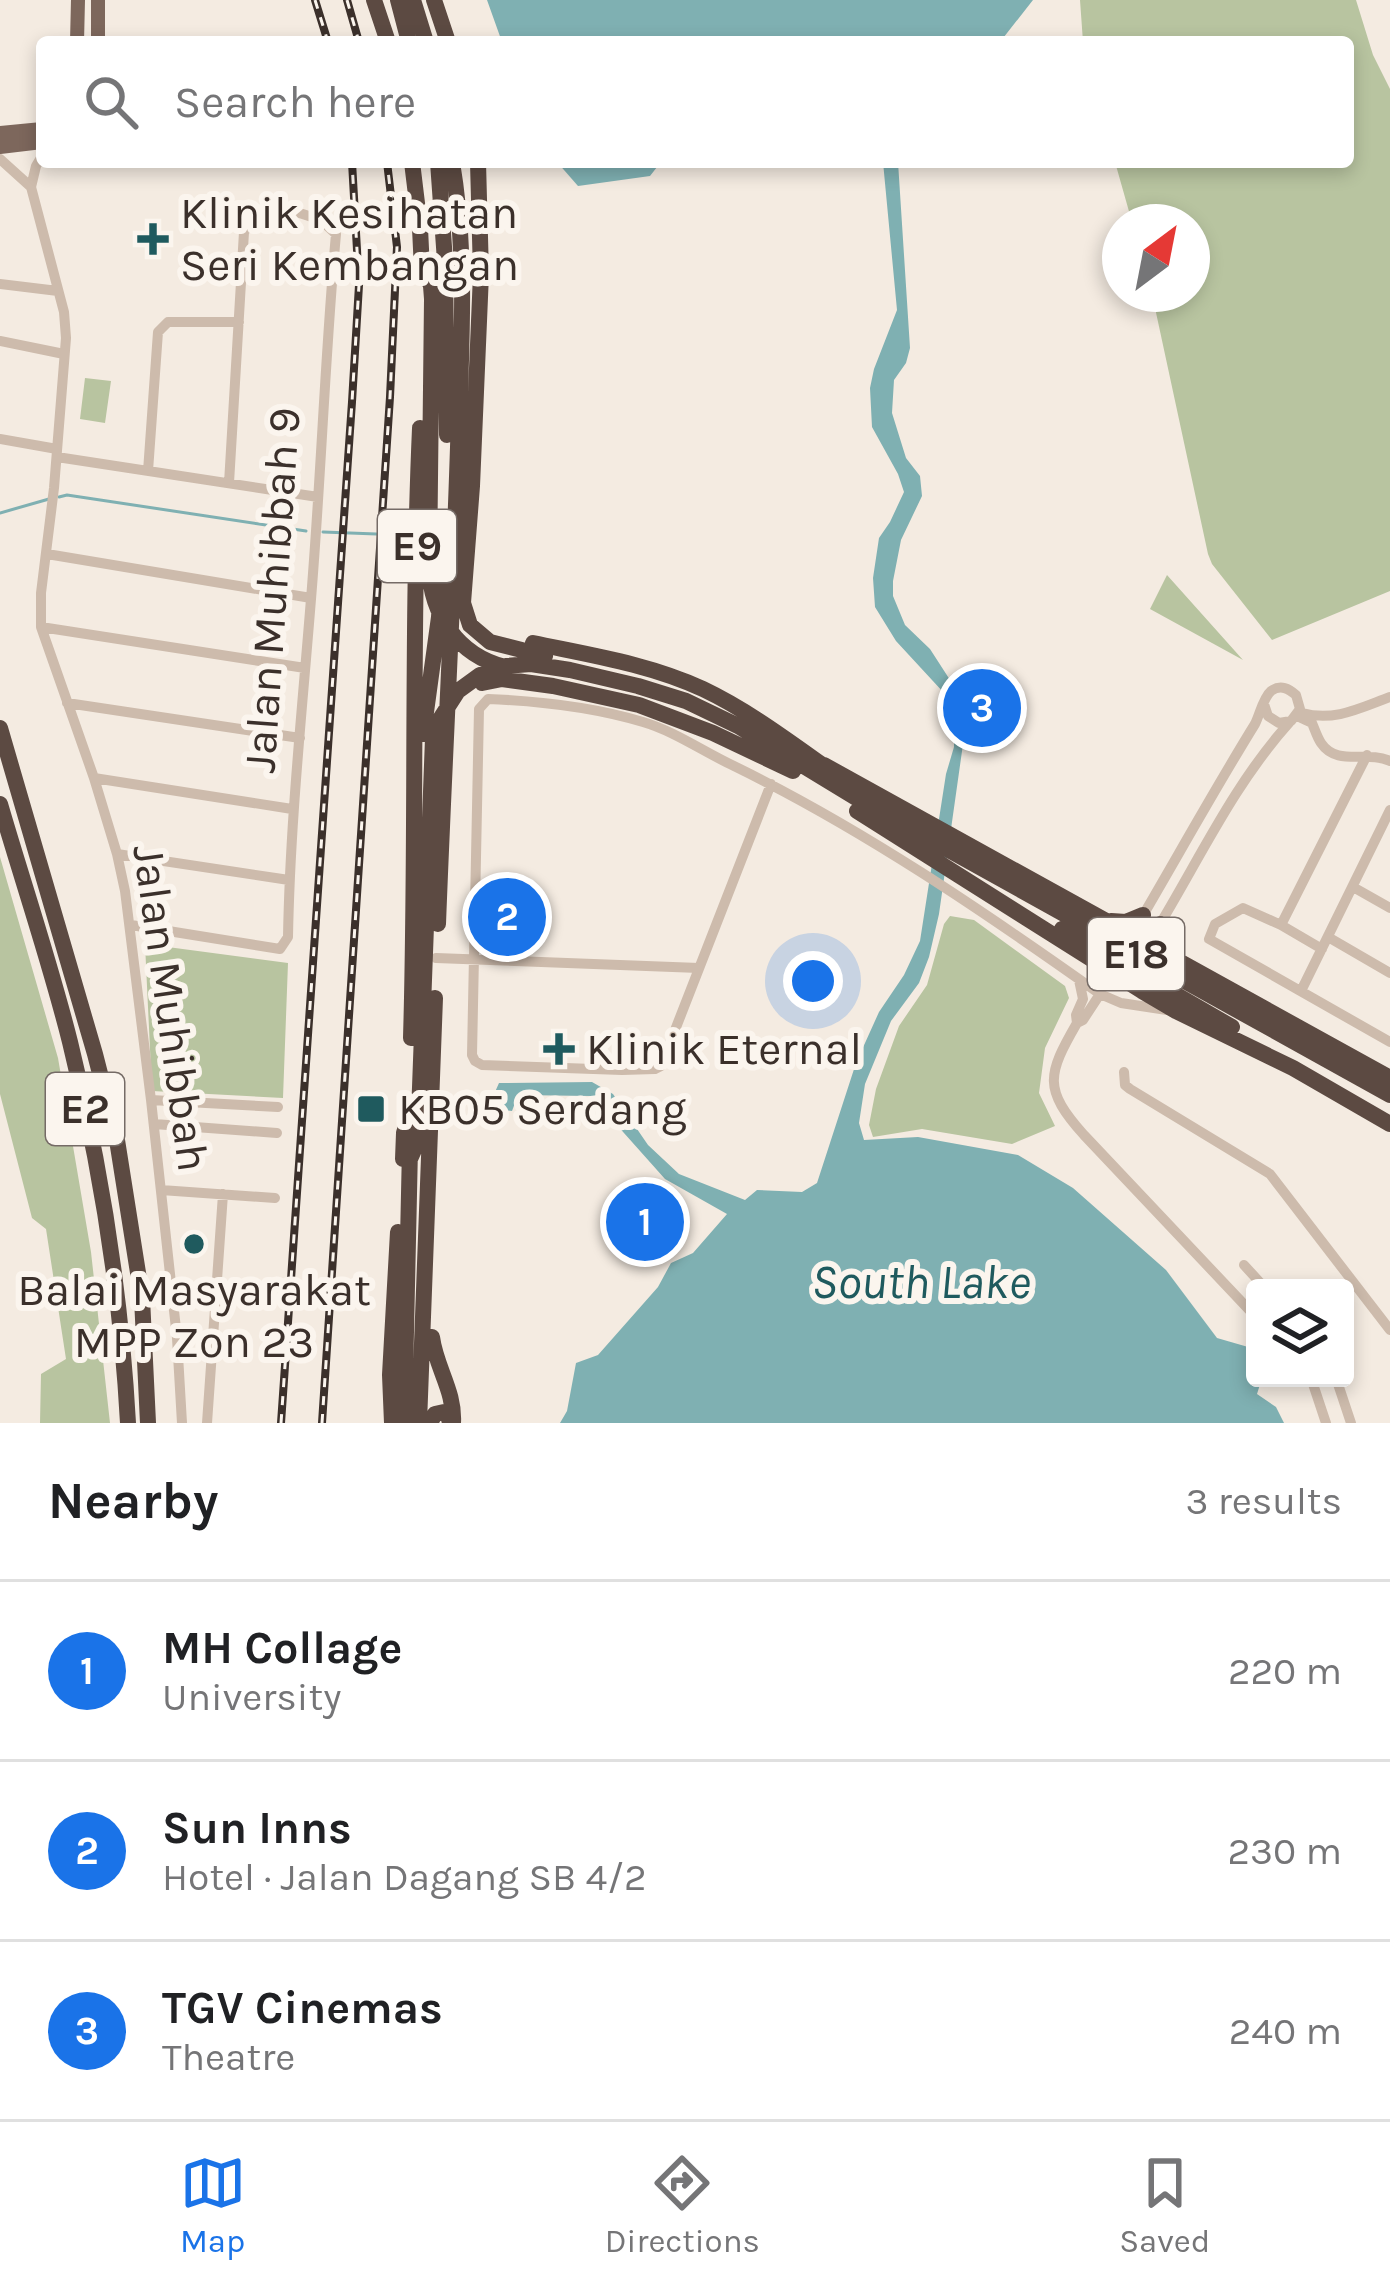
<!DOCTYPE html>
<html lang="en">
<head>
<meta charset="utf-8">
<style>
  :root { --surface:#fff; --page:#f6f6f6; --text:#202124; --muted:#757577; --line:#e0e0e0; --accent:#1a73e8 }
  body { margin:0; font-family:Karla,sans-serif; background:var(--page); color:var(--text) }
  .controls { position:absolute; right:36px; bottom:36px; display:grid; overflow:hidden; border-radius:12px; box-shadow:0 6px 18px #0003 }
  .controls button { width:108px; height:108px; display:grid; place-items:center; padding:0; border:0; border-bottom:3px solid var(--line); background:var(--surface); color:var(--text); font:60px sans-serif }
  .compass { position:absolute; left:1102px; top:204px; width:108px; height:108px; border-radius:50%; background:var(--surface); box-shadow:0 6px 18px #0003; rotate:32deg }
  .you { position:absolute; left:813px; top:981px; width:42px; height:42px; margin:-30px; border:9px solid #fff; border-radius:50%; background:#1a73e8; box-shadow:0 0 0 18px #1a73e833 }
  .badge { display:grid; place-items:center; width:78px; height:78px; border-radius:50%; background:var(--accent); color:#fff; font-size:39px; font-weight:700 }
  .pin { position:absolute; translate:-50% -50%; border:6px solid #fff; box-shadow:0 3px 12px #0006 }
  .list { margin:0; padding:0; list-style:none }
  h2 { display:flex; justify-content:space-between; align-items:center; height:156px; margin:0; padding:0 48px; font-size:51px }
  h2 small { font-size:39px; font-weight:400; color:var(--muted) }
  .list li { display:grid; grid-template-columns:78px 1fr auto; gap:36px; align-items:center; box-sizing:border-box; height:180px; padding:0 48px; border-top:3px solid var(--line) }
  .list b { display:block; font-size:45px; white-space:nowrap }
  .list p { margin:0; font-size:39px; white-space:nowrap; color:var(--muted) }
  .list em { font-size:39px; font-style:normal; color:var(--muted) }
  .icon { flex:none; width:66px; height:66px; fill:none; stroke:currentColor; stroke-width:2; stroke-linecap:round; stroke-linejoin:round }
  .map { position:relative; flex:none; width:1390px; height:1423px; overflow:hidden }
  .search { position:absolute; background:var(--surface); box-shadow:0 6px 18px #0003; left:36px; right:36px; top:36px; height:132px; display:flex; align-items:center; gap:30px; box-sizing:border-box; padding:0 42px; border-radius:12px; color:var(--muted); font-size:45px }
  .sheet { height:696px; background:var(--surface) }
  nav { display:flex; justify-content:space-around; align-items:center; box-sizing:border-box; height:168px; border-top:3px solid var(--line); background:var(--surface); font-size:33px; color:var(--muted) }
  nav a { display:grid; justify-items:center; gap:6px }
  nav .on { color:var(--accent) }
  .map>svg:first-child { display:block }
  .green { fill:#b8c4a0 }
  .water { fill:#7fb0b2 }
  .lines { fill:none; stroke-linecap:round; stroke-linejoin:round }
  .stream { stroke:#7fb0b2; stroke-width:3 }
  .minor { stroke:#cdbbac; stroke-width:10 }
  .major { stroke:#7d675c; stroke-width:14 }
  .highway { stroke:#5c4a42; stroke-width:16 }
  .rail-casing { stroke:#3b302b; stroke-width:8 }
  .rail { stroke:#fbf5ee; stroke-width:3; stroke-dasharray:9; stroke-linecap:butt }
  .poi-dot { fill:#1f5a5e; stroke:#fbf5ee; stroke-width:4.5 }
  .labels { text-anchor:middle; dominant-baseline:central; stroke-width:12; stroke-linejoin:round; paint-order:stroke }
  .shield { fill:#fbf5ee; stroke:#756b66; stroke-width:3 }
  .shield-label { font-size:42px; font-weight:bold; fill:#3b302b }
  .poi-label { font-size:45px; fill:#3b302b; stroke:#fbf5ee; text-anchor:start }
  .street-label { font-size:45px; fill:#3b302b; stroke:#fbf5ee }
  .water-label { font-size:48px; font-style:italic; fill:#1f5a5e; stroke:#fbf5ee }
</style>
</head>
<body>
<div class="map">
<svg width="1390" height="1423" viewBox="0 0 1390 1423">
  <rect width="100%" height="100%" fill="#f4ebe1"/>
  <!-- green -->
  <path class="green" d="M1080,0H1356L1373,55L1390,89V591L1272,640L1212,564L1208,554L1152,294H1192V222H1132L1115,162H1348V42H1083Z
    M85,378L111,381L105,423L80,419Z
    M1167,575L1243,660L1150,609Z
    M0,857L58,1058L91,1252L110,1423H40L41,1374L66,1359L46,1229L32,1218L0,1094Z
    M950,916L974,920L1065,986L1069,998L1045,1048L1039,1093L1055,1126L1012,1144L922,1129L873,1137L869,1125L876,1089L899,1026L927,985L944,924Z
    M145,944L288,963L283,1098L152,1091Z"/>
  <!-- water -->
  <path class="water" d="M487,0H1033L1000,42H502Z
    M557,162H661L650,176L578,186Z
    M883,162H898L910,348L906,363L894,380L892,413L906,458L920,476L922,496L901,540L893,581V596L905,625L930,649L961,697L965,730L939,914L929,957L919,983L891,1021L865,1084L859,1123L864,1140L918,1137L1018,1155L1073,1188L1166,1270L1217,1338L1255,1349V1378H1262L1257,1394L1276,1407L1284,1423H560L567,1411L576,1363L598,1355L658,1287L671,1263L693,1253L727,1214L665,1179L591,1096L518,1095L512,1111L494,1109L495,1092L499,1083L592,1082L613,1094L648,1145L679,1174L745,1200L757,1190L802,1192L817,1183L856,1063L879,1012L904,975L920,941L946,774L954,747V711L944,693L896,641L875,607L873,578L879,538L890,522L904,492L898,474L872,427L870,388L874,369L897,310Z"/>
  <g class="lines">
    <!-- stream -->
    <path class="stream" d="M59,497L67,495L306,531
      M0,513L49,499
      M323,532L403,535"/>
    <!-- minor -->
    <path class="minor" d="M42,156L36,166L31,187L64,312L66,338L54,488L41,593V627L94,778L117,854L125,891L151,1100L177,1338L182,1423
      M0,159L31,187
      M0,284L58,291
      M0,341L64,354
      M0,439L57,449
      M57,457L318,497
      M148,471L158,332L168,322H239
      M47,554L311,598
      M41,627L305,668
      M67,703L300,738
      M1302,713C1334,722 1360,708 1390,697
      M1297,716L1312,723C1315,730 1317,737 1321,743C1337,767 1367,750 1390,761
      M94,778L292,809
      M771,784L661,1066L655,1069L622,1070L482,1065L475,1061L472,1055L479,709L488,699C539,701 593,707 643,722C674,731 704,752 734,766C863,829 983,911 1100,994L1121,1003L1167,1010
      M117,854L289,880
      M1353,887L1390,908
      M1142,917C1180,852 1216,787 1255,724C1260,714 1263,698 1271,691C1281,684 1289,689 1296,695L1300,709L1291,721L1279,723L1268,716L1264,704
      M131,925L280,949L288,937C290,824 302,712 311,599C321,478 325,356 336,234L321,220L272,204L256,216L244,232L229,483
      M1281,925L1367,755
      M1157,929C1199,860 1234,784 1289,723
      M1328,937L1390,973
      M1322,949L1281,925L1243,908L1215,924L1209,939L1390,1042
      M436,958L699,968
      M1301,991L1390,810
      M1100,994L1083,1020L1077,1023C1047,1075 1043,1089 1084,1135L1255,1316
      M1077,1023L1076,1015L1083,999L1079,980
      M1124,1072L1125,1085L1130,1089L1270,1174L1390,1330
      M151,1100L278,1107
      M154,1124L277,1133
      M161,1190L275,1198
      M1244,1265L1265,1288
      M1311,1378L1326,1423
      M1336,1378L1351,1423
      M207,1423L223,1194"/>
    <!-- major -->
    <path class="major" d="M77,42L78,0
      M98,42V0
      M0,133L42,129
      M0,147L42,142"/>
    <!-- highway -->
    <path class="highway" d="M374,0L388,42
      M398,0L409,42
      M413,0L426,42
      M434,0L448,42
      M412,162L420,228L422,270
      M438,162L445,261L447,435
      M478,162L481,274L472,486L463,603L470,625L490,642L545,656
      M422,262L431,286L432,299L429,567C431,614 457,655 505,667
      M533,643C590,655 649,664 703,689C745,709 783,737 821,764
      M482,683L502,679L553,686L639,705L713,733L793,771
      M0,728L95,1054L117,1140L142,1298L148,1423
      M423,734L439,617L443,551
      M824,765L1390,1078
      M0,804C23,883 50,962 70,1042C101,1167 121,1295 128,1423
      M857,811L1142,991L1176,1011L1293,1068L1390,1124
      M1111,921L1126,922L1143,915
      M438,924C444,765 453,606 458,447C461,352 468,256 452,162
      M1160,924L1163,940L1178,959
      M1062,929L1232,1027
      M411,1038C417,835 411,631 420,428
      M403,1159L404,1133L411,1111
      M410,1159L418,1141L433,738L440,719L458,691L480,675L506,666L531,664L570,670L638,686L686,701L738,726L866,804L1390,1095
      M432,1337C436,1368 455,1391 453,1423
      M392,1423L390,1375L398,1232
      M404,1423L410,1148
      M419,1423L435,998
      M430,1423L435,1414L444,1412L448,1415L450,1423"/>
    <defs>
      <path id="rail" d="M315,0L328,42
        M347,0L359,42
        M281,1423L352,402L359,285L352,162
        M322,1423L390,397L397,247L387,162"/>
    </defs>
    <!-- rail casing -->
    <use href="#rail" class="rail-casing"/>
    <!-- rail -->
    <use href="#rail" class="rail"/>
  </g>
  <!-- markers -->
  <g class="poi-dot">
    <path d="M147 221h12v12h12v12h-12v12h-12v-12h-12v-12h12z"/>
    <path d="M553 1031h12v12h12v12h-12v12h-12v-12h-12v-12h12z"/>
    <rect x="356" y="1094" width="30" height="30" rx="6"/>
    <circle cx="194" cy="1244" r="12"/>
  </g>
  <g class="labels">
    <!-- shield labels -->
    <g class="shield">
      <rect x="378" y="510" width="78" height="72" rx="9"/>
      <rect x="1088" y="918" width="96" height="72" rx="9"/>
      <rect x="46" y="1073" width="78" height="72" rx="9"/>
    </g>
    <g class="shield-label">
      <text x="417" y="546">E9</text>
      <text x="1136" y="954">E18</text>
      <text x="85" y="1109">E2</text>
    </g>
    <!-- poi labels -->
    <g class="poi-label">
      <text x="180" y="213">Klinik Kesihatan<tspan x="180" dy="52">Seri Kembangan</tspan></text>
      <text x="586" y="1049">Klinik Eternal</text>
      <text x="398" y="1109">KB05 Serdang</text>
      <text x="194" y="1290" text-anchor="middle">Balai Masyarakat<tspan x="194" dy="52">MPP Zon 23</tspan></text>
    </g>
    <!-- street labels -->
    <g class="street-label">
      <text transform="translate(272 590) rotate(-86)">Jalan Muhibbah 9</text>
      <text transform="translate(171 1008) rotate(82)">Jalan Muhibbah</text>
    </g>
    <!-- water labels -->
    <g class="water-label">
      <text x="921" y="1282">South Lake</text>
    </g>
  </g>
</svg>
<div class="controls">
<button><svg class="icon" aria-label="layers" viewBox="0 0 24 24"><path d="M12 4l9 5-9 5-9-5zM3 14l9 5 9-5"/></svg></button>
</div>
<svg class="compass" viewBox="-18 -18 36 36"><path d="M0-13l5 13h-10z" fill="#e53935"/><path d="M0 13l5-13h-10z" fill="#757577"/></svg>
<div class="you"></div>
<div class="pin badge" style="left:645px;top:1222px">1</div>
<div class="pin badge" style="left:507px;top:917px">2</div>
<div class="pin badge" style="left:982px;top:708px">3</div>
<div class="search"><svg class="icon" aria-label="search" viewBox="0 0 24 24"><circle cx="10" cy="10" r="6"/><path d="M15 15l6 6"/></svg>Search here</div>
</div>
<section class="sheet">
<h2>Nearby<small>3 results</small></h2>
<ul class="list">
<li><span class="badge">1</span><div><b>MH Collage</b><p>University</p></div><em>220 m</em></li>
<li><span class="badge">2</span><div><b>Sun Inns</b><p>Hotel · Jalan Dagang SB 4/2</p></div><em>230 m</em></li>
<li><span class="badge">3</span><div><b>TGV Cinemas</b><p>Theatre</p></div><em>240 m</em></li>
</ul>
</section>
<nav>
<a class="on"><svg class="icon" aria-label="map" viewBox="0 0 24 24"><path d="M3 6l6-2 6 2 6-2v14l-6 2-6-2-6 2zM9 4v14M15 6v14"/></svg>Map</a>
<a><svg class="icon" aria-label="directions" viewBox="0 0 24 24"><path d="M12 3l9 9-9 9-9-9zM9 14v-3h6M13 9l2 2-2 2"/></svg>Directions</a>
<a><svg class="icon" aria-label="saved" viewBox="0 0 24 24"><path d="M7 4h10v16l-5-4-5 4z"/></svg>Saved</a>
</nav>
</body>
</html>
